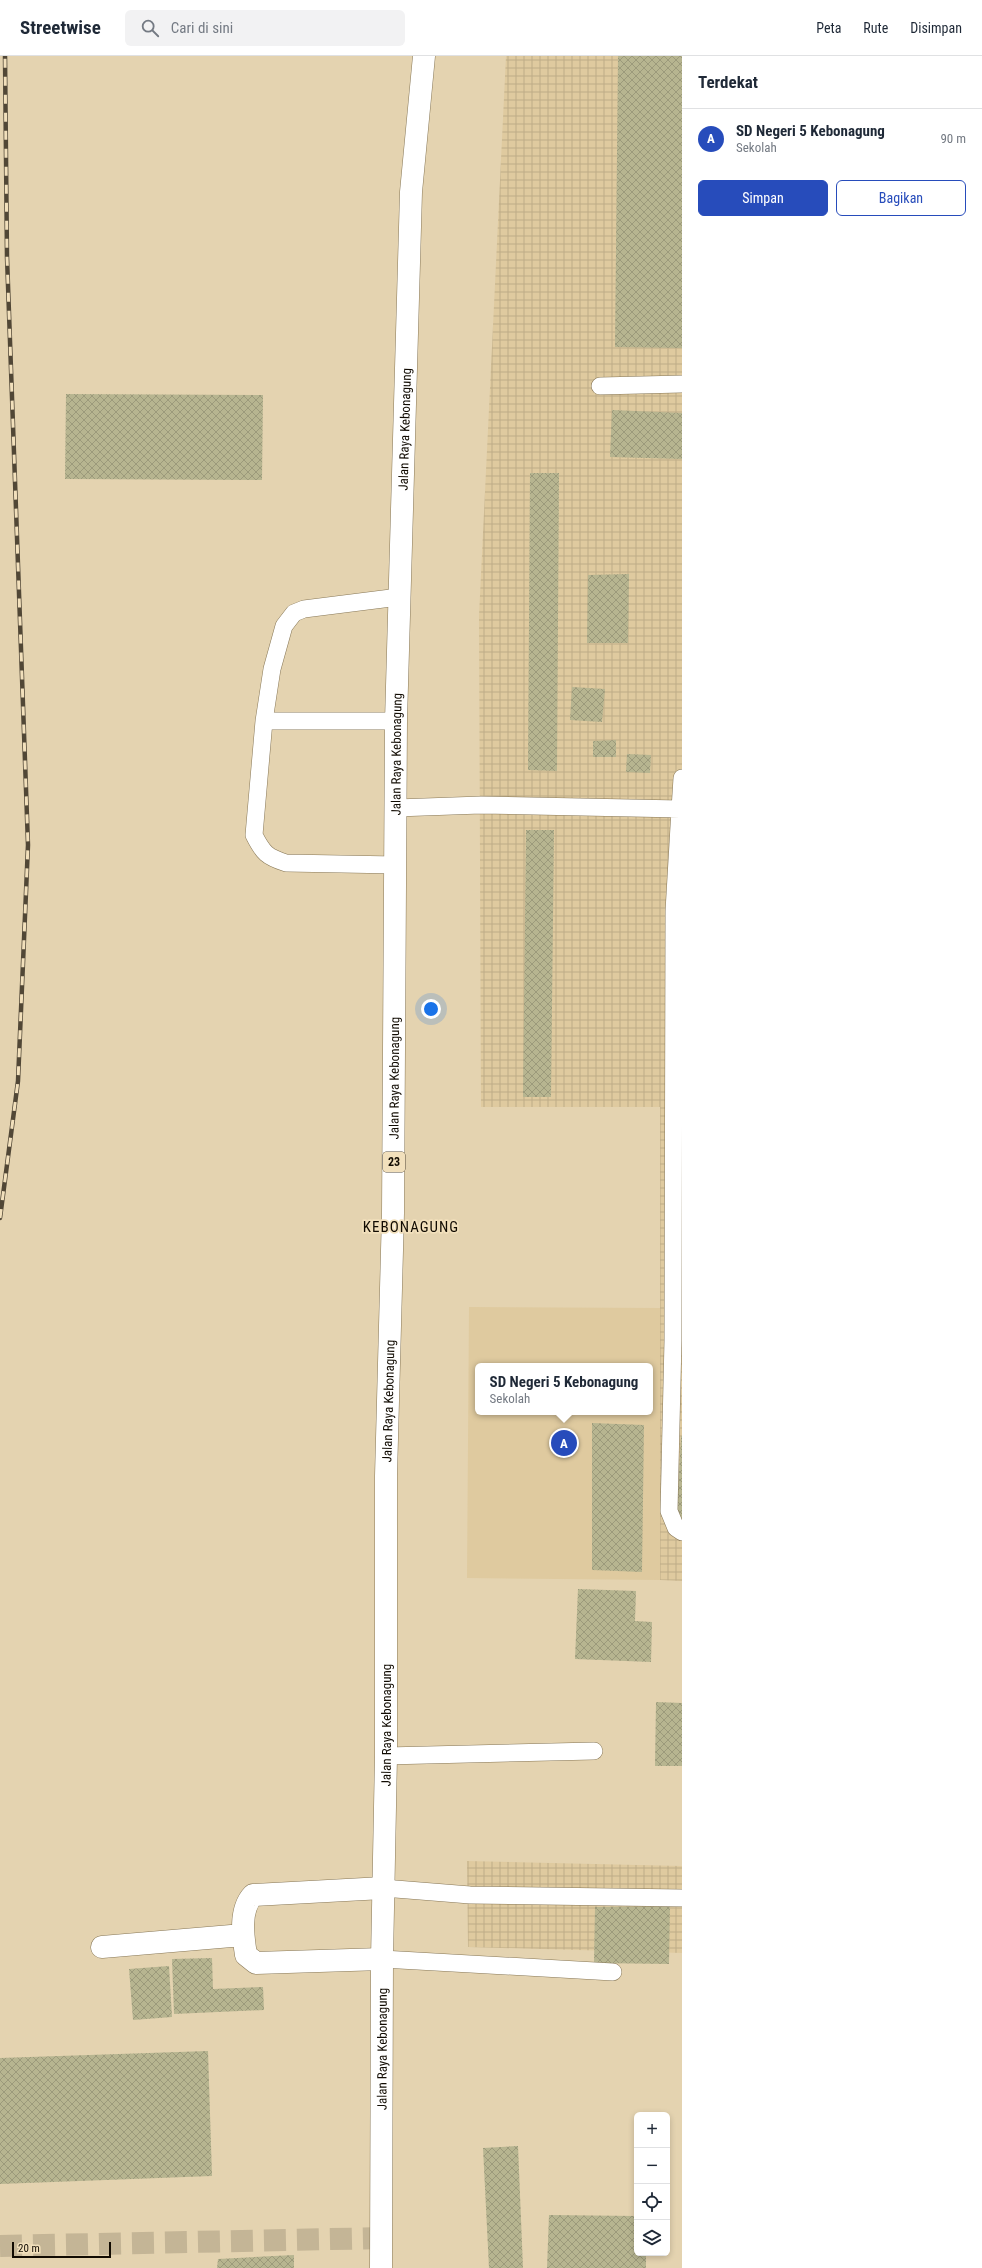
<!DOCTYPE html>
<html lang="id">
<head>
<meta charset="utf-8">
<style>
  :root { --surface:#fff; --page:#f2f2f3; --text:#1f2937; --muted:#747a83; --line:#e0e1e3; --accent:#274cbb }
  body { margin:0; font-family:"Roboto Condensed",sans-serif; background:var(--page); color:var(--text) }
  .controls { position:absolute; right:12px; bottom:12px; display:grid; overflow:hidden; border-radius:6px; box-shadow:0 2px 6px #0003 }
  .controls button { width:36px; height:36px; display:grid; place-items:center; padding:0; border:0; border-bottom:1px solid var(--line); background:var(--surface); color:var(--text); font:20px sans-serif }
  .scale { position:absolute; left:12px; bottom:10px; width:99px; box-sizing:border-box; padding-left:4px; border:2px solid #110b02; border-top:0; font-size:11px; line-height:14px; white-space:nowrap; color:#110b02; -webkit-text-stroke:3px #f2e0bc; paint-order:stroke }
  .you { position:absolute; left:431px; top:953px; width:14px; height:14px; margin:-10px; border:3px solid #fff; border-radius:50%; background:#1a73e8; box-shadow:0 0 0 6px #1a73e833 }
  .badge { display:grid; place-items:center; width:26px; height:26px; border-radius:50%; background:var(--accent); color:#fff; font-size:13px; font-weight:700 }
  .pin { position:absolute; translate:-50% -50%; border:2px solid #fff; box-shadow:0 1px 4px #0006 }
  .popup { position:absolute; left:475px; top:1307px; width:178px; height:52px; box-sizing:border-box; display:grid; place-content:center; border-radius:6px; background:var(--surface); filter:drop-shadow(0 1px 3px #0005); font-size:13px; white-space:nowrap; color:var(--muted) }
  .popup b { font-size:15px; color:var(--text) }
  .popup::after { content:''; position:absolute; left:50%; top:100%; margin-left:-8px; border:8px solid transparent; border-top-color:var(--surface) }
  .list { margin:0; padding:0; list-style:none }
  h2 { display:flex; justify-content:space-between; align-items:center; height:52px; margin:0; padding:0 16px; font-size:17px }
  h2 small { font-size:13px; font-weight:400; color:var(--muted) }
  .list li { display:grid; grid-template-columns:26px 1fr auto; gap:12px; align-items:center; box-sizing:border-box; height:60px; padding:0 16px; border-top:1px solid var(--line) }
  .list b { display:block; font-size:15px; white-space:nowrap }
  .list p { margin:0; font-size:13px; white-space:nowrap; color:var(--muted) }
  .list em { font-size:13px; font-style:normal; color:var(--muted) }
  .actions { display:flex; gap:8px; padding:12px 16px }
  .actions a { flex:1; padding:9px 0; border:1px solid var(--accent); border-radius:6px; text-align:center; font-size:14px; color:var(--accent) }
  .actions .main { background:var(--accent); color:#fff }
  .icon { flex:none; width:22px; height:22px; fill:none; stroke:currentColor; stroke-width:2; stroke-linecap:round; stroke-linejoin:round }
  .map { position:relative; flex:none; width:682px; height:2212px; overflow:hidden }
  header { display:flex; align-items:center; gap:24px; box-sizing:border-box; height:56px; padding:0 20px; background:var(--surface); border-bottom:1px solid var(--line) }
  header strong { font-size:19px }
  nav { display:flex; gap:22px; margin-inline-start:auto; font-size:14px }
  .search { width:280px; height:36px; background:var(--page); display:flex; align-items:center; gap:10px; box-sizing:border-box; padding:0 14px; border-radius:6px; color:var(--muted); font-size:15px }
  main { display:flex }
  aside { flex:1; background:var(--surface) }
  .map>svg:first-child { display:block }
  .built { fill:#dfca9f; fill-rule:evenodd }
  .industrial { fill:url(#industrial-grid) }
  .building { fill:url(#building-cross-hatch) }
  .lines { fill:none; stroke-linecap:round; stroke-linejoin:round }
  .minor-tunnel { stroke:#c4b596; stroke-width:22; stroke-dasharray:22 11; stroke-linecap:butt }
  .service-casing { stroke:#877756; stroke-width:18 }
  .minor-casing { stroke:#877756; stroke-width:23 }
  .trunk-casing { stroke:#877756; stroke-width:23 }
  .service { stroke:#fff; stroke-width:17 }
  .minor { stroke:#fff; stroke-width:22 }
  .trunk { stroke:#fff; stroke-width:22 }
  .rail-casing { stroke:#514736; stroke-width:4.5 }
  .rail { stroke:#f2e0bc; stroke-width:3; stroke-dasharray:9; stroke-linecap:butt }
  .labels { text-anchor:middle; dominant-baseline:central; stroke-width:3.5; stroke-linejoin:round; paint-order:stroke }
  .shield { fill:#f2e0bc; stroke:#544b3a; stroke-width:1 }
  .shield-label { font-size:12px; font-weight:bold; fill:#110b02 }
  .street-label { font-size:13px; fill:#110b02; stroke:#f2e0bc }
  .quarter-label { font-size:15px; letter-spacing:1px; fill:#110b02; stroke:#f2e0bc }
</style>
</head>
<body>
<header>
<strong>Streetwise</strong>
<div class="search"><svg class="icon" aria-label="search" viewBox="0 0 24 24"><circle cx="10" cy="10" r="6"/><path d="M15 15l6 6"/></svg>Cari di sini</div>
<nav><a>Peta</a><a>Rute</a><a>Disimpan</a></nav>
</header>
<main>
<div class="map">
<svg width="682" height="2212" viewBox="0 0 682 2212">
  <defs>
    <pattern id="industrial-grid" width="8" height="8" patternUnits="userSpaceOnUse"><rect width="8" height="8" fill="#dfca9f"/><path d="M0 4h8M4 0v8" fill="none" stroke="#beac87"/></pattern>
    <pattern id="building-cross-hatch" width="8" height="8" patternUnits="userSpaceOnUse"><rect width="8" height="8" fill="#b7b590"/><path d="M0 0l8 8M0 8l8-8" fill="none" stroke="#9c9a7b"/></pattern>
  </defs>
  <rect width="100%" height="100%" fill="#e4d3b0"/>
  <!-- built -->
  <path class="built" d="M469,1251L660,1252V1524L467,1522ZM478,1310H650V1356H478Z"/>
  <!-- industrial -->
  <path class="industrial" d="M506,0H682V1525L660,1524V1051H481L479,560Z
    M467,1805L682,1810V1897L468,1891Z"/>
  <!-- building -->
  <path class="building" d="M618,0H682V292L615,291Z
    M66,338L263,339L262,424L65,423Z
    M612,354L682,357V403L610,401Z
    M530,417H559L557,715L528,714Z
    M629,518L628,587H587L588,519Z
    M572,631L605,633L602,666L570,664Z
    M616,684V701H593V685Z
    M627,698L651,699L650,717L626,716Z
    M526,774H554L551,1041H523Z
    M592,1367L644,1369L642,1516L592,1514Z
    M681,1380H682V1469H676Z
    M578,1533L636,1535L635,1565L652,1566L651,1606L575,1603Z
    M656,1646L682,1647V1710H655Z
    M670,1850L669,1908L594,1907L595,1851Z
    M212,1902L213,1933L263,1931L264,1954L174,1958L172,1903Z
    M169,1910L172,1961L133,1964L129,1913Z
    M208,1995L212,2120L0,2128V2002Z
    M518,2090L523,2212H489L483,2092Z
    M549,2159L637,2160V2197H646V2212H547Z
    M294,2199V2212H217L218,2203Z"/>
  <g class="lines">
    <!-- minor-tunnel -->
    <path class="minor-tunnel" d="M0,2190L382,2182"/>
    <defs>
      <path id="service" d="M600,330L682,328
        M264,665H396
        M396,752L481,749L680,753L682,722
        M680,753L674,855L673,1284L669,1455L676,1472L682,1476
        M396,809L286,807C267,801 263,797 254,779L264,665L272,613L284,570L294,557L304,553L399,541
        M386,1700L594,1695
        M383,1832L470,1839L682,1842
        M382,1903L613,1916"/>
      <path id="minor" d="M102,1891L243,1879
        M382,1903L256,1907L246,1899C243,1880 239,1854 253,1839L383,1832"/>
      <g id="trunk">
        <path id="s1" d="M381,2212L382,1903L386,1700V1420L393,1157L396,665L411,136L424,0"/>
      </g>
    </defs>
    <!-- service casing -->
    <use href="#service" class="service-casing"/>
    <!-- minor casing -->
    <use href="#minor" class="minor-casing"/>
    <!-- trunk casing -->
    <use href="#trunk" class="trunk-casing"/>
    <!-- service -->
    <use href="#service" class="service"/>
    <!-- minor -->
    <use href="#minor" class="minor"/>
    <!-- trunk -->
    <use href="#trunk" class="trunk"/>
    <defs>
      <path id="rail" d="M0,1162L18,1025L28,789L7,201L5,0"/>
    </defs>
    <!-- rail casing -->
    <use href="#rail" class="rail-casing"/>
    <!-- rail -->
    <use href="#rail" class="rail"/>
  </g>
  <g class="labels">
    <!-- shield labels -->
    <rect class="shield" x="383" y="1096" width="22" height="20" rx="3"/>
    <g class="shield-label">
      <text x="394" y="1106">23</text>
    </g>
    <!-- street labels -->
    <g class="street-label">
      <text stroke="none"><textPath href="#s1" startOffset="1839">Jalan Raya Kebonagung</textPath></text>
      <text stroke="none"><textPath href="#s1" startOffset="1514">Jalan Raya Kebonagung</textPath></text>
      <text stroke="none"><textPath href="#s1" startOffset="1190">Jalan Raya Kebonagung</textPath></text>
      <text stroke="none"><textPath href="#s1" startOffset="867">Jalan Raya Kebonagung</textPath></text>
      <text stroke="none"><textPath href="#s1" startOffset="543">Jalan Raya Kebonagung</textPath></text>
      <text stroke="none"><textPath href="#s1" startOffset="219">Jalan Raya Kebonagung</textPath></text>
    </g>
    <!-- quarter labels -->
    <g class="quarter-label">
      <text x="411" y="1171">KEBONAGUNG</text>
    </g>
  </g>
</svg>
<div class="controls">
<button>+</button>
<button>−</button>
<button><svg class="icon" aria-label="locate" viewBox="0 0 24 24"><circle cx="12" cy="12" r="6"/><path d="M12 2v4M12 18v4M2 12h4M18 12h4"/></svg></button>
<button><svg class="icon" aria-label="layers" viewBox="0 0 24 24"><path d="M12 4l9 5-9 5-9-5zM3 14l9 5 9-5"/></svg></button>
</div>
<div class="scale">20 m</div>
<div class="you"></div>
<div class="pin badge" style="left:564px;top:1387px">A</div>
<div class="popup"><b>SD Negeri 5 Kebonagung</b>Sekolah</div>
</div>
<aside>
<h2>Terdekat<small></small></h2>
<ul class="list">
<li><span class="badge">A</span><div><b>SD Negeri 5 Kebonagung</b><p>Sekolah</p></div><em>90 m</em></li>
</ul>
<div class="actions"><a class="main">Simpan</a><a>Bagikan</a></div>
</aside>
</main>
</body>
</html>
